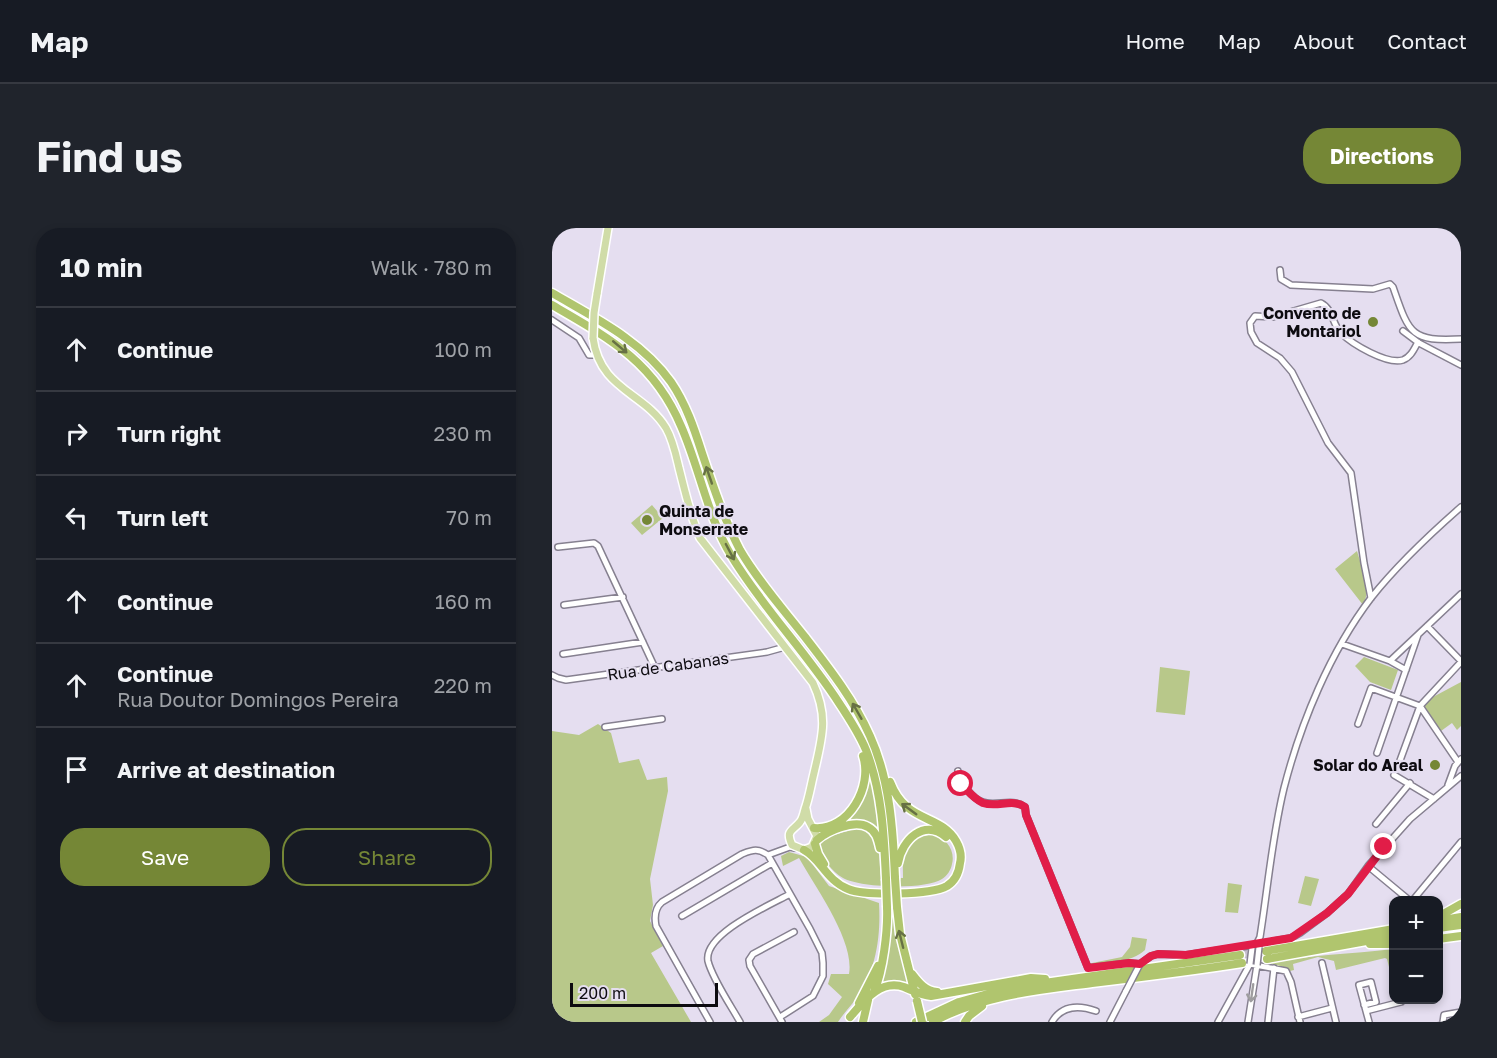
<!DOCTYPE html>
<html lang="en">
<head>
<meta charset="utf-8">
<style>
  :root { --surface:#171b24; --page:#20242c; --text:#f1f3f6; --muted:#9ea1a6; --line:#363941; --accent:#758736 }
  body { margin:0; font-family:"Golos Text",sans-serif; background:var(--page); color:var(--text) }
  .controls { position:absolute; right:18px; bottom:18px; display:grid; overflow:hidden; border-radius:12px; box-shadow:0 3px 9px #0003 }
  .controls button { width:54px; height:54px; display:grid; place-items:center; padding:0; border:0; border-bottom:2px solid var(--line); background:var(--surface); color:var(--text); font:30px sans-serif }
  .scale { position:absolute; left:18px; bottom:15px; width:148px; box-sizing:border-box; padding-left:6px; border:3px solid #0d0b10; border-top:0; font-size:16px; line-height:21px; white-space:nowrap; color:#0d0b10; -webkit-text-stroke:4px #e5def0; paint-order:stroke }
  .stop { position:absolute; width:18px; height:18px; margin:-14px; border:4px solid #e11d48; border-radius:50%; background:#fff }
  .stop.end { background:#e11d48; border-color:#fff; box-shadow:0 2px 6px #0008 }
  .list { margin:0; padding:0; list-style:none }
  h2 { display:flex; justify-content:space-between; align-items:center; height:78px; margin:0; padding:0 24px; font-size:26px }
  h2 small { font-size:20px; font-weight:400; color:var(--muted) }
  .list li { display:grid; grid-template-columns:39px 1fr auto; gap:18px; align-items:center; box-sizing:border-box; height:84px; padding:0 24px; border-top:2px solid var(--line) }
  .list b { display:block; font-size:22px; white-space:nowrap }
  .list p { margin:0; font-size:20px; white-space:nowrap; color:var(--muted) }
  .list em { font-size:20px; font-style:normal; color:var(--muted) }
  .actions { display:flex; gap:12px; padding:18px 24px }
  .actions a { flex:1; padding:14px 0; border:2px solid var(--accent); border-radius:24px; text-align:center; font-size:21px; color:var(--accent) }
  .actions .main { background:var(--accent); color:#fff }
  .icon { flex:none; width:33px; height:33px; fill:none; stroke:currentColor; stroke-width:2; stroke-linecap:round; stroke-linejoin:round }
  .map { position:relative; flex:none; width:909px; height:794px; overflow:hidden; border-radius:24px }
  header { display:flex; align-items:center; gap:36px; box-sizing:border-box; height:84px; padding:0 30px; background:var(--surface); border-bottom:2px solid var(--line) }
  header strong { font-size:28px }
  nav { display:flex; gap:33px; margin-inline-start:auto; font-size:21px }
  .intro { display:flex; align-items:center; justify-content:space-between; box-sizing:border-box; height:144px; padding:0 36px }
  h1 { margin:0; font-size:42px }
  .button { padding:15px 27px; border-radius:24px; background:var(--accent); color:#fff; font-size:21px; font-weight:700 }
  main { display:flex; gap:36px; padding:0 36px }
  aside { flex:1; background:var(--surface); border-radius:24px; box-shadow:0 3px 9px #0003 }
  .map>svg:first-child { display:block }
  .green { fill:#b8c88a }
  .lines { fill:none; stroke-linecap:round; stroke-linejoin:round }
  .highway-tunnel { stroke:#c5bece; stroke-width:8; stroke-dasharray:8 4; stroke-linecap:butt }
  .minor-casing { stroke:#868090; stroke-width:8 }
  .major-casing { stroke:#fff; stroke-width:10 }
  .highway-casing { stroke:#fff; stroke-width:11 }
  .minor { stroke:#fff; stroke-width:5 }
  .major { stroke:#d0dca8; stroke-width:7 }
  .highway { stroke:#b0c56e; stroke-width:8 }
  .minor-bridge-casing { stroke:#868090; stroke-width:8; stroke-linecap:butt }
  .major-bridge-casing { stroke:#fff; stroke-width:10; stroke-linecap:butt }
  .highway-bridge-casing { stroke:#fff; stroke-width:11; stroke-linecap:butt }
  .minor-bridge { stroke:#fff; stroke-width:5 }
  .major-bridge { stroke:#d0dca8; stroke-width:7 }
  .highway-bridge { stroke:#b0c56e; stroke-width:8 }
  .oneway { stroke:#677144 }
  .oneway2 { stroke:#9e9d9f }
  .route { stroke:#e11d48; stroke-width:8 }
  .poi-dot { fill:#758736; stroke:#e5def0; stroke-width:2 }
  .labels { text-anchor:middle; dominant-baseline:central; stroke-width:4.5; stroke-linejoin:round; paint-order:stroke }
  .poi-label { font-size:16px; font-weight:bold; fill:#0d0b10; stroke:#e5def0; text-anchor:end }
  .street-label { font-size:16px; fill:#0d0b10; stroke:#e5def0 }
</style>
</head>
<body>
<header>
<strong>Map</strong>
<nav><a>Home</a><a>Map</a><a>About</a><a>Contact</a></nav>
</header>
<div class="intro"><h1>Find us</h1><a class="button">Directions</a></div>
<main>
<aside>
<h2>10 min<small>Walk · 780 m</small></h2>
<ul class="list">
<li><svg class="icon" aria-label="ahead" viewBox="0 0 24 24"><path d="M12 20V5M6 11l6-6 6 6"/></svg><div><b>Continue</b></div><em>100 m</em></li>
<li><svg class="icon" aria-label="right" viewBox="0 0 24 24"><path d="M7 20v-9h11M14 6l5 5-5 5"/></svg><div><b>Turn right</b></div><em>230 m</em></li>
<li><svg class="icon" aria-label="left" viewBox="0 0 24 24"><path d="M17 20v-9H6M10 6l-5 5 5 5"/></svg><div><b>Turn left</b></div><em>70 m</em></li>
<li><svg class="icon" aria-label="ahead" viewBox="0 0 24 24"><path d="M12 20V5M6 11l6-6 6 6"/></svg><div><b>Continue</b></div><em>160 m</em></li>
<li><svg class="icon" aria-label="ahead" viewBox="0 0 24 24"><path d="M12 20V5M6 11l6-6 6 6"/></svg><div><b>Continue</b><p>Rua Doutor Domingos Pereira</p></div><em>220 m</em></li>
<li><svg class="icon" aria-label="arrive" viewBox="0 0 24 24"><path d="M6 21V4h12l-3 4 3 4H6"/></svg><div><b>Arrive at destination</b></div></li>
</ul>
<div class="actions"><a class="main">Save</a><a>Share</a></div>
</aside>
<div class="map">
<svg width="909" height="794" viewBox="0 0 909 794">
  <rect width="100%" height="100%" fill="#e5def0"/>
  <!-- green -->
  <path class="green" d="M100,277L111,290L90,307L79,295Z
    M805,323C810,341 820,360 811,377L783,341Z
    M812,429L846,442L839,462L818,454L803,438Z
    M608,439L638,443L633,487L604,484Z
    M909,454V498L905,502L900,495L889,503L872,478L881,469Z
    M46,496L59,505L67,535L87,531L95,552L115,549L116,563L98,651L101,677L98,693L111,718L99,725L139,794H0V503L27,507Z
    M317,544L322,561L328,605L316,595L268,607L267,602L289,594Z
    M306,600C332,605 326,629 329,649L351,650C351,641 350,631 353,623C360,606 383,601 395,615C400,621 402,629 400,636C399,642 395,648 390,651C374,662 309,660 291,650C279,643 272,632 266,619L275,609Z
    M237,624L255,629L277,658L327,675C329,709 324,743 304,771C298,779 291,786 286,794H267L277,787L290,769L276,756L279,746H297C303,713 263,659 247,630L231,638L229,628Z
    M753,648L767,651L759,678L746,675Z
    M676,655L690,657L686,685L673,684Z
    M339,668H342L360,759C349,754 342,753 330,755L340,702Z
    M580,709L595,711L593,722C579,735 555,735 536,737L535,736L570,729L578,719Z
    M714,718L717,735C757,727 799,726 841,721V755L835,731L833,730L784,742L782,733L766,729L741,736L742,742L738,743C730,736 722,738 712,735L710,725Z"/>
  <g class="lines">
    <!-- highway-tunnel -->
    <path class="highway-tunnel" d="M688,727L714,723"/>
    <defs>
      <path id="minor" d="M728,42L729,51L739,57L821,61L838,56L841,59C857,105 858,114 909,111
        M0,92L27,110L37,127H45
        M851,103L867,115L909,137
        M6,319L42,315L46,318L103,440
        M819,370L812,335L799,245L776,215L740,144L728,130L705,115L699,104L698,95L703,88L721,89L769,75C781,81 780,96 789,105C800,116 835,137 851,132C859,129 862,121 866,114
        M12,377L71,369
        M875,398L909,433
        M790,416L838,433L909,366
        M11,426L91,414
        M838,433L854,442
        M0,447L6,450L14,452L215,424L233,419
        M868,478L906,534
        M806,496L819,460L868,478
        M53,499L110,491
        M825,525L866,407
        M846,538L868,478L909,434
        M406,543C409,554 412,559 420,567C438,585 456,567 473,579L474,587L536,740L577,735L588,736L599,728L606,726L634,727L696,718L739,710L748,705L775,685L796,666L816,638L858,591L909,548
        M842,547L882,571
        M896,557L903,538L909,531
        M824,596L858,555
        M216,627L258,701L270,725L271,735V748L261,768L228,789
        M216,627L238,619L243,620
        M816,638L857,672
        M861,672L909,614
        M130,688L220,635
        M704,717L708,709C716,659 720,609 732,560C749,494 778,424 819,370C846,336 877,307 909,279
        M770,735L784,794
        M812,777L824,774L819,754L807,757L817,794
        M814,783L849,774
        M746,789L780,780
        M158,794L104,698C102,688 103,680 110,674L190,626C201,622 206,620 216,627
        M188,794C179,778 160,750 156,733C151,706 218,677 238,666
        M230,794L198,738L197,732L201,726L242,704
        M500,794C510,777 527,777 544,783
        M558,794L574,763
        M666,794L698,736L734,743L739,754L748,794
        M696,794L705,737
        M716,794L722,740
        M891,794L892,787L909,784"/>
      <path id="major" d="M45,66L56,0
        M41,110C48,162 92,164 114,200C121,212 124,227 127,240C133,263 138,287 148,310L261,455C277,489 270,510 262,545C259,557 257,570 253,581C252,585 250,592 248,594C241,603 233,602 240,617L252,622L260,619L265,608L256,591L254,581"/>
      <path id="highway" d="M0,65C43,90 90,113 119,154C134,176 142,200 150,225C161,258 172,291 188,322C206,353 231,381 253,409C277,440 302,472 318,508C338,552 341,602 343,650
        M0,77C57,110 102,134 129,198C148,241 155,288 180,329C211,380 254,424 287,475C297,490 307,505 314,522C330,563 332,607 334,651
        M262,600C297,603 321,558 311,528
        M265,612C275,603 302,591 316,599C324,603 326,611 328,620
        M263,616L266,626L272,636
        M252,622C269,631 274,652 296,661C313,668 379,667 395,658C403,653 407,644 408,635C410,627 408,620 404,613C387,585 354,596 338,554
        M346,635C350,612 372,590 394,609
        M345,679L348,706L363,766
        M886,689L909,676
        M886,693L909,689
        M886,700L909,697
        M886,711L909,708
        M818,716H842
        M714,723L842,701
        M715,731L842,708
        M360,746C367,755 373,763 385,764
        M322,764C331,742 336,703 335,679
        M307,775L326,738
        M298,789C312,773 328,751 352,759C362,763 369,767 379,768L479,750L493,751
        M311,794L316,772
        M364,794L407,774L457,760L688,727
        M381,794C429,767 487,762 540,755C590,749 640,743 690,735
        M413,794L417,788L430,778"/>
    </defs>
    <!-- minor casing -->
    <use href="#minor" class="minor-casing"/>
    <!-- major casing -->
    <use href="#major" class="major-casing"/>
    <!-- highway casing -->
    <use href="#highway" class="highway-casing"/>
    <!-- minor -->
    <use href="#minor" class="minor"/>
    <!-- major -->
    <use href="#major" class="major"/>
    <!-- highway -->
    <use href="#highway" class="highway"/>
    <defs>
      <path id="minor-bridge" d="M698,736L700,720
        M705,737L707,719
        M574,763L588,736"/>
      <path id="major-bridge" d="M41,110L42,85L45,66"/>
      <path id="highway-bridge" d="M343,650L345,679
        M334,651L335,679
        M365,773L370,794"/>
    </defs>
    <!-- minor-bridge casing -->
    <use href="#minor-bridge" class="minor-bridge-casing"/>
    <!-- major-bridge casing -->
    <use href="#major-bridge" class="major-bridge-casing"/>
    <!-- highway-bridge casing -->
    <use href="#highway-bridge" class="highway-bridge-casing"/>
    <!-- minor-bridge -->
    <use href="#minor-bridge" class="minor-bridge"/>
    <!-- major-bridge -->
    <use href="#major-bridge" class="major-bridge"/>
    <!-- highway-bridge -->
    <use href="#highway-bridge" class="highway-bridge"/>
  </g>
  <!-- one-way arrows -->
  <defs><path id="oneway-shaft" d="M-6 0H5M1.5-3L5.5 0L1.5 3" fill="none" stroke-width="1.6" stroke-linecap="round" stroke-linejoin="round" transform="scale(1.5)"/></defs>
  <g class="oneway">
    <use href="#oneway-shaft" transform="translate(68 119) rotate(40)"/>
    <use href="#oneway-shaft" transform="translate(157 247) rotate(-109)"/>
    <use href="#oneway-shaft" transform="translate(178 324) rotate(62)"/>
    <use href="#oneway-shaft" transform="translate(305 483) rotate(-120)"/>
    <use href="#oneway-shaft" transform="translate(357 581) rotate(-144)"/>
    <use href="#oneway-shaft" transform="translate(349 711) rotate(-104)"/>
  </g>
  <use class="oneway2" href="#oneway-shaft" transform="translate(700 765) rotate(98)"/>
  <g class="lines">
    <!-- route -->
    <path class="route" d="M409,556C416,563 422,571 431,575C446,580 460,570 473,579L474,587L536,740L577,735L588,736L599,728L606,726L634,727L739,710L775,685L796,666L832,619"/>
  </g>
  <!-- markers -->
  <g class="poi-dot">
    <circle cx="821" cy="94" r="6"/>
    <circle cx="95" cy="292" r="6"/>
    <circle cx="883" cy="537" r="6"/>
  </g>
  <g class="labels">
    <!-- poi labels -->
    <g class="poi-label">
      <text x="809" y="85">Convento de<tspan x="809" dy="18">Montariol</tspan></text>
      <text x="107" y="283" text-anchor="start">Quinta de<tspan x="107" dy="18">Monserrate</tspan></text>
      <text x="871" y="537">Solar do Areal</text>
    </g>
    <!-- street labels -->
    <g class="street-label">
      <text transform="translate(116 438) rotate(-8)">Rua de Cabanas</text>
    </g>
  </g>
</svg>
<div class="controls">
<button>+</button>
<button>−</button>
</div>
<div class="scale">200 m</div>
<div class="stop" style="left:409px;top:556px"></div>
<div class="stop end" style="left:832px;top:619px"></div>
</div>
</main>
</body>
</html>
